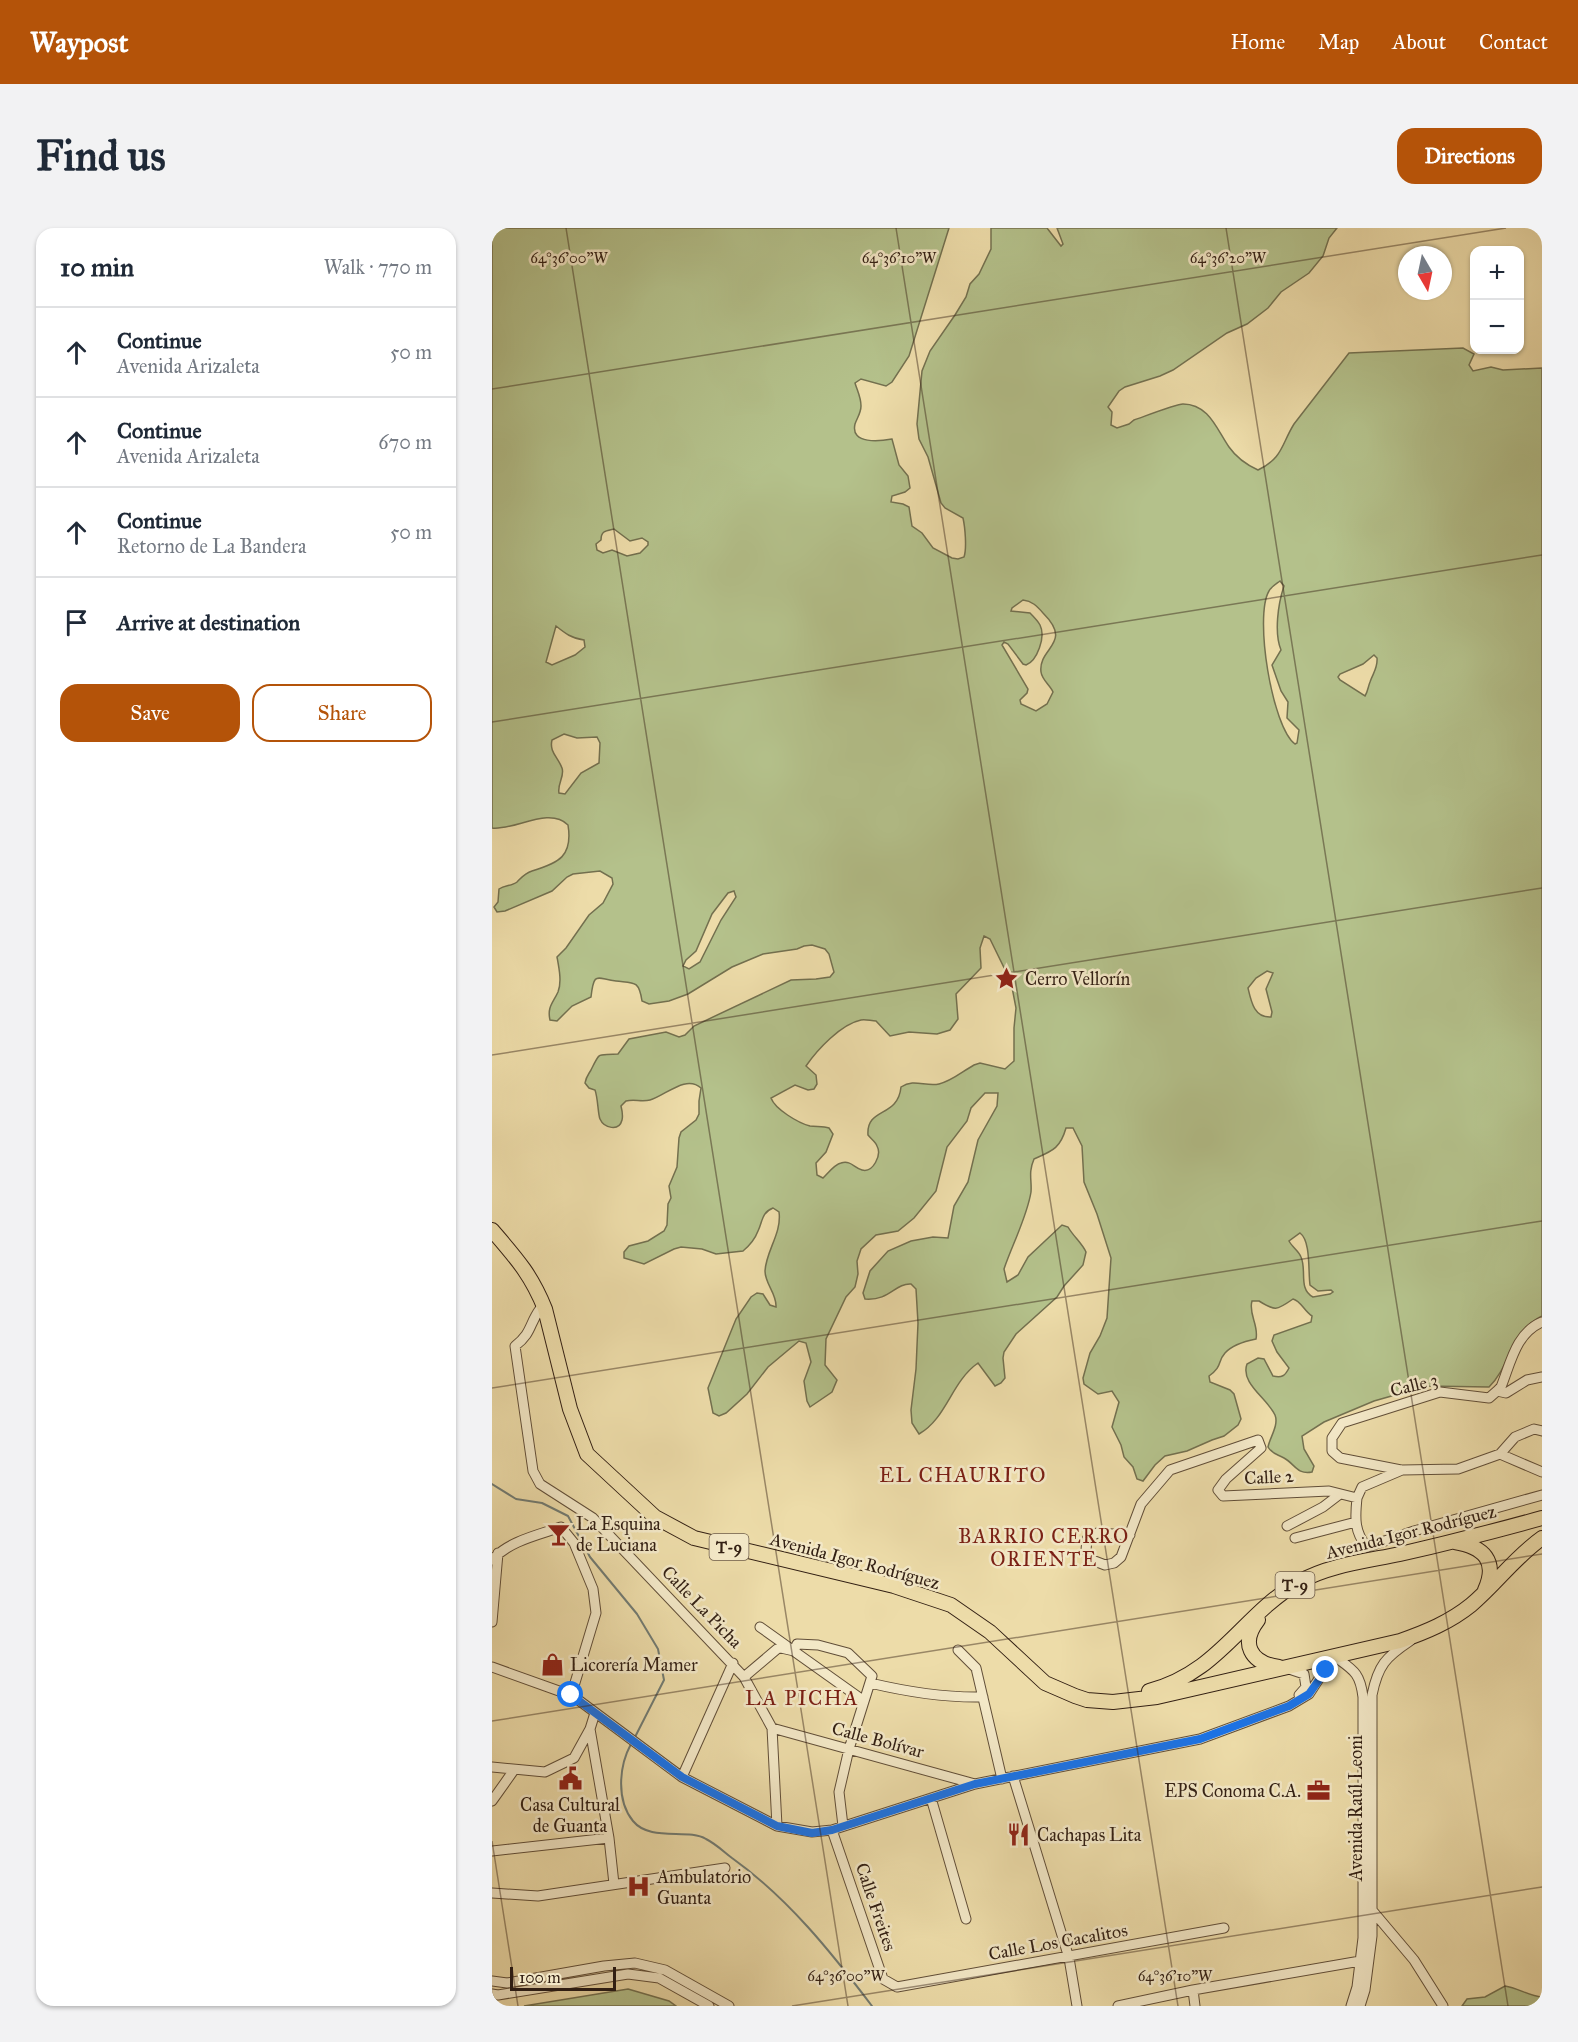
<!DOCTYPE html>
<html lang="en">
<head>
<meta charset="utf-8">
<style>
  :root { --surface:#fff; --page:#f2f2f3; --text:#1f2937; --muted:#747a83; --line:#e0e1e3; --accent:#b45309 }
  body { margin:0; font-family:"IM FELL Great Primer",serif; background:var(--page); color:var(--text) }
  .controls { position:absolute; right:18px; top:18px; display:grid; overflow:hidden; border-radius:12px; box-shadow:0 2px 4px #0004 }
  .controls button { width:54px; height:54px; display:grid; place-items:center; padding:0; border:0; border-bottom:2px solid var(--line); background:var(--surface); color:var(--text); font:30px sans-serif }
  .compass { position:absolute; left:906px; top:18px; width:54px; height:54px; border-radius:50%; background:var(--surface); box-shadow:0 2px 4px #0004; rotate:171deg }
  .scale { position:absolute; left:18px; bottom:15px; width:106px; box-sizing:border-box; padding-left:6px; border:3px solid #321f13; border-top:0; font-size:16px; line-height:21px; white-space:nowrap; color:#321f13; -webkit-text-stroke:4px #f3e8c7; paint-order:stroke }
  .stop { position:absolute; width:18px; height:18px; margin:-14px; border:4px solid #1a73e8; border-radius:50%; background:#fff }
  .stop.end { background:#1a73e8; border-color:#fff; box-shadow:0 2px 6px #0008 }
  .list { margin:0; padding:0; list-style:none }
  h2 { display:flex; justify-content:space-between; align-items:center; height:78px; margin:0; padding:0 24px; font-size:26px }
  h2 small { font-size:20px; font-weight:400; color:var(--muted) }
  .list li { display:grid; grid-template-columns:39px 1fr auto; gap:18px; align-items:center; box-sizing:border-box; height:90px; padding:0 24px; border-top:2px solid var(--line) }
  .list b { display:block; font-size:22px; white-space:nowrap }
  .list p { margin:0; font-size:20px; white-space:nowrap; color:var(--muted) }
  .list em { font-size:20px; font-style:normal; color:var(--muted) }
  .actions { display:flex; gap:12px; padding:18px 24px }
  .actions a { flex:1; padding:14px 0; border:2px solid var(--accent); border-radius:18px; text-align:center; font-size:21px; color:var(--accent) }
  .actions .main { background:var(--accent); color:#fff }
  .icon { flex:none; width:33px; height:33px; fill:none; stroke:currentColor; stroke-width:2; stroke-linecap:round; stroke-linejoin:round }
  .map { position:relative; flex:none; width:1050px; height:1778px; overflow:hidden; border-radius:18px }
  header { display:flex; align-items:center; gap:36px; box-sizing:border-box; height:84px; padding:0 30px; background:var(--accent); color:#fff }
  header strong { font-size:28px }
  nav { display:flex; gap:33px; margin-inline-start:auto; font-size:21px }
  .intro { display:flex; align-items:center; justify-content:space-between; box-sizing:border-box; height:144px; padding:0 36px }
  h1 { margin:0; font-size:42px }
  .button { padding:15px 27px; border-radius:18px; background:var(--accent); color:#fff; font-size:21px; font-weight:700 }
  main { display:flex; gap:36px; padding:0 36px }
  aside { flex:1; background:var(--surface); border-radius:18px; box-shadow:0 2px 4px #0004 }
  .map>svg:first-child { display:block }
  .green { fill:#b4c18b; stroke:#73704f; stroke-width:1.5; fill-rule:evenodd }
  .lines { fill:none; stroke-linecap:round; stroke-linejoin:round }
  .stream { stroke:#727b72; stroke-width:2 }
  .minor-casing { stroke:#614e38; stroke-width:11 }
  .highway-casing { stroke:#321f13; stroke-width:16 }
  .minor { stroke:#f3e8c7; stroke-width:9 }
  .highway { stroke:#eddca9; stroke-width:14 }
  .route { stroke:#1a73e8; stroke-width:8 }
  .ticks { fill:none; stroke:#321f13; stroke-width:1.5; stroke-opacity:0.45 }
  .labels { text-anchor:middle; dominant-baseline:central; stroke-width:5; stroke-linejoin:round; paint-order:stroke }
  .shield { fill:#f3e8c7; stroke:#6c5b49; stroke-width:1.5 }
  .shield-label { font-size:16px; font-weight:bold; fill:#321f13 }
  .poi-label { font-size:18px; fill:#321f13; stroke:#f3e8c7; text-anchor:start }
  .street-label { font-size:18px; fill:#321f13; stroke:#f3e8c7 }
  .neighbourhood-label { font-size:20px; letter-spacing:1.5px; fill:#7a1f14; stroke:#f3e8c7 }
  .quarter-label { font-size:21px; letter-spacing:1.5px; fill:#7a1f14; stroke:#f3e8c7 }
  .ticks-label { font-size:15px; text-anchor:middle; fill:#321f13; stroke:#f3e8c7; stroke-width:5; stroke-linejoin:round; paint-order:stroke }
</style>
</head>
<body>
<header>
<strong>Waypost</strong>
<nav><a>Home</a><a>Map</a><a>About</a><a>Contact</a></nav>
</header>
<div class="intro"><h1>Find us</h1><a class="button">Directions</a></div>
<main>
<aside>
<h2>10 min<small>Walk · 770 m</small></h2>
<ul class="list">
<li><svg class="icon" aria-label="ahead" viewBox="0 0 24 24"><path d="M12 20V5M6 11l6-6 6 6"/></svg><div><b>Continue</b><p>Avenida Arizaleta</p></div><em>50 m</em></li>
<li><svg class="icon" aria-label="ahead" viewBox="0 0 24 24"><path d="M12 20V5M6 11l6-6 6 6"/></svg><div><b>Continue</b><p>Avenida Arizaleta</p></div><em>670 m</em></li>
<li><svg class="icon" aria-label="ahead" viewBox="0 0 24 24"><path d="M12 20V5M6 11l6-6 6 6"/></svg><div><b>Continue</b><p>Retorno de La Bandera</p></div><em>50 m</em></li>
<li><svg class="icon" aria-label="arrive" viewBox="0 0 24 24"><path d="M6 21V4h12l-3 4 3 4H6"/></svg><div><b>Arrive at destination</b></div></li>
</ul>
<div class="actions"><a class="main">Save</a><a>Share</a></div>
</aside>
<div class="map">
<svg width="1050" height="1778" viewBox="0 0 1050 1778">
  <rect width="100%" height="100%" fill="#eddca9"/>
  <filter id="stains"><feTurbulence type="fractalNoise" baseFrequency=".00333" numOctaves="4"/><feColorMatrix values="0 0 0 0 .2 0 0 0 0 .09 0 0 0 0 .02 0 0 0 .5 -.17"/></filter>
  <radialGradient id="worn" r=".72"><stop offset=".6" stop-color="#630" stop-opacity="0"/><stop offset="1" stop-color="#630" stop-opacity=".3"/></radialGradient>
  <!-- green -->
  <path class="green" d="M0,0H457L417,128L400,154L394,158L369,151L363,155C365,162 369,169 369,178C369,185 365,190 363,196C358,217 389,213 400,211L407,237L416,248L418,260L413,264L400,268L399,274L411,276L417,279L420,298L430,305L441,320L460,330L466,331L472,329C475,320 473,299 471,290L453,280L449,275L436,229L427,211L425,196L430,143L438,123L463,87L474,69L478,56L487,46L499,21V0H555L569,18L571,16L565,0H845L837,10L831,28L817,45L789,64L776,80L755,96L735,105L681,142L668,148L633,159L627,163L616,179L620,184L619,197L625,200L637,196L642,192C651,189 684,176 691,176C717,176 725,202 737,219C744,229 755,237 766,242C791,230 789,217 802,196L857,125L971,120L982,126L977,137L981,143L999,139L1011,142L1050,140V1088C1018,1104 1020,1136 997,1159L935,1158L915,1161L903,1167L882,1173L832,1194L810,1208L812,1221L822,1238L820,1244C805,1247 803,1236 792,1230C785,1226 780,1226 776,1219C778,1209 787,1197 783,1187C775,1170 748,1155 755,1136L766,1130L772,1131L781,1148C790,1150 793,1148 797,1140L785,1124L780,1113L782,1107L819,1094L820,1088C812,1083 809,1073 801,1071C784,1083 783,1083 767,1073H760C756,1086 767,1097 764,1111C754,1113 740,1117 733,1125C725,1134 731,1138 717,1148L718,1154L738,1162L742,1166L749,1191L746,1197L732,1208L720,1212L695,1223L673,1228L663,1237L651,1253L645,1251L641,1239L632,1229L629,1217L620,1199L627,1174L620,1163L606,1166L592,1156L591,1150L598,1125L608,1108L615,1090L619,1030L605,986L592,954L590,918L581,900H574C568,921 560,923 542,931C536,945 540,952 539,964C535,989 520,1017 512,1041L515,1054L526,1047L536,1029L570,997L576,999C581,1008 590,1015 594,1024L591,1037L572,1058L565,1069L524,1106L512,1124L511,1130L513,1150L509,1155L503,1158L486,1135C459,1154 455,1190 427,1206L420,1195L419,1182L424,1141L426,1095L424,1061L419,1056C403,1055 398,1073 373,1071L371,1065L378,1043L396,1023L419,1013L441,1009L456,1010L462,978L476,954L486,912L505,878L506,865H493L479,880L475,893L455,919L444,963L422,990L406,1003L384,1007L369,1021L365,1033L366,1046L363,1059L354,1069L334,1111L333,1137L345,1152L340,1164L318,1179L315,1173L312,1153L319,1134L314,1115L307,1113L276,1139L255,1166L234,1185L227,1188L221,1185L216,1160L244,1091L259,1069L265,1065L271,1066L278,1077L284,1079C285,1066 273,1056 273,1043C274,1023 290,1005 287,984L281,980C269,985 271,993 266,1003C263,1011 257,1018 251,1023L224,1026L210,1021L189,1019L182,1021L152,1036L132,1030V1024L137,1018L156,1013L172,1003L175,997L176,976L179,970L177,958L185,939L187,910L189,904L204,892L207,886V873L209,860C194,846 173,868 158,872C150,874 142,871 134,873L129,878C130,882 131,888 130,892C127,904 112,900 108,891C106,887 106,870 103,862L97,860L93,855C94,849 96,847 99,842C109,822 105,828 126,826L137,811L174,804L187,809L193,807L202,798L299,752L324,751L338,749L342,744L337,726L333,721L320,717L312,718L305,721L271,726L240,739L196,766L177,773L157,776L150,773C147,752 142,755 124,753C105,751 102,742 99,769L80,778L65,793L58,792C55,779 61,775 66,764C70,754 67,740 65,729L74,720L97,687L111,675L121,656L120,650L108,643L81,646L75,649L60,663L13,683L5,684L2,679L6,674L7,661C13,657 20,658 25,654C30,649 33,645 40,643C67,635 81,628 76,597C57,578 22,603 0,600ZM122,301L138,313L150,310L156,314V317L148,325L135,328L120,322L111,325L105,322L104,316L109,312C109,303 113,303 122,301ZM788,353L792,358C786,376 782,405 789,422L780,437L789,463L796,474L795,490L807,502L805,515L803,516C780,499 762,388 777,363C779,359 784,356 788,353ZM531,372C540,373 545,378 551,385C582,416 546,419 549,444C550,452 558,457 561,464L555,476L544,483L529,476L528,472L535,465L536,461L510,417L512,414L516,416L531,436L534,437C545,433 554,409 548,397C546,393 542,389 538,385L519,383L520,380ZM64,398C74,406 79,410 92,412L93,419L83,427L60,437L54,434ZM882,427L885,430C886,440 881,445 878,454C876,459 876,463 873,468L848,452L846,449L848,446L871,436ZM72,506L85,510L105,509L108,515L107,535L89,545L73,566L67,565C65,556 73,548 70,540C66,529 57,524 60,512ZM242,663L244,669L229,692L208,734L197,741L191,738L194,732L204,723L220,686L236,665ZM492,708L498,711L519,754L524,780L522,800V833L513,841L488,835L482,837C471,843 460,853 447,856C433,859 422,850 409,859C406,890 374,879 376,907C379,911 384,914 385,918C390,927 381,945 370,942C362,940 359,932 349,935C343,936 336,945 331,950L325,947L324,935L334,924L341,906L337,900C331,898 324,899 318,898C306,895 283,881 279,870L303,857L316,862L322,861L325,856L324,847L314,838C325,822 349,796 369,792C374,791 379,793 384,793L398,808L417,804L445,806L458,802L466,791L464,766L489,740L488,720ZM775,743L781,745L774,761L780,784L779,789C762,790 759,773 756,760L764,750ZM808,1005C819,1013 816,1043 818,1057L826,1063L839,1062L841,1064L838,1066L821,1069C806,1061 815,1042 809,1029C807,1023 800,1019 797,1013Z
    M1013,1758C1026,1760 1037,1768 1050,1769V1778H970L975,1771L993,1769Z
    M136,1761L177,1773L184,1778H32Z"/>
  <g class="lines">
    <!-- stream -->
    <path class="stream" d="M0,1256L24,1271L50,1275L76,1288L98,1329L145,1386L166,1421L172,1452L142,1511
      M139,1516C127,1538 124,1572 141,1593C158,1614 196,1600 214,1611C224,1616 232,1624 240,1630C296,1670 339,1724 380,1778"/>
    <defs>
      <path id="minor" d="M53,1081H48C37,1096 40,1105 23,1118L41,1243L48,1256L101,1290L252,1449L280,1500L285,1598
        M1005,1163L1009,1159C1019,1134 1024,1105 1050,1094
        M1008,1226L1050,1244
        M909,1242L848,1230L840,1223V1210L850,1195L948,1164L997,1170L1005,1163L1014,1165L1035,1152L1050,1149
        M865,1270C863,1289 862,1304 875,1319L922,1303L1050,1267
        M795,1298L831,1279L848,1266
        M638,1307L605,1305L595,1311L594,1322L600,1332L613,1337L622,1335L629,1329L649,1276L678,1242L766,1212L769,1220L734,1251L726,1262L731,1268L837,1263L865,1270L870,1259L910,1242L966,1241L1008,1226L1023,1209L1042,1201L1050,1203
        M803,1310L864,1294
        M0,1332C17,1313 46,1307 69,1299L82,1315L101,1361L104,1385L79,1468
        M0,1394L6,1325
        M268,1399L372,1473
        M466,1422L484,1440L510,1551
        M0,1439L81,1468L190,1549L285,1598L320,1604L340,1602L483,1556L708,1511L797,1478L817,1466L842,1428C861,1442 868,1444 871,1469V1710L865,1759L859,1778
        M794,1440L812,1446L814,1459L807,1467
        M252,1449L285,1421L289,1420L302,1423L305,1416L326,1417L356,1425L380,1448L357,1521L347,1564L351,1598
        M378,1455C416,1464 452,1470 491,1469
        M103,1485L98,1501L117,1610L122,1656
        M280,1500L483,1556
        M0,1539L53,1544L82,1530L98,1501
        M521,1548L577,1730L585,1778
        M190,1549L241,1435
        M439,1570L474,1691
        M0,1573L22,1542
        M340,1602L391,1751L405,1759L732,1700
        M0,1623L117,1610
        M0,1665L46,1668L233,1640
        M879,1681L922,1732L951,1778
        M0,1753L15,1755L112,1738L143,1735L173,1742L237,1778
        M701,1762L703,1778
        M0,1766L6,1767L136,1746L167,1750L217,1778
        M626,1778L701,1762L874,1732
        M868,1778L873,1762L880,1708V1467C886,1437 894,1429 918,1413"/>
      <path id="highway" d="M0,1002C24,1030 39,1046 53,1081L78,1181L95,1226L163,1289L202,1310L402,1358L459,1377L498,1404L553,1455L583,1468L595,1472L621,1474L665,1469L908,1413C934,1404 958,1394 979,1377C1004,1356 1023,1329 1050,1310
        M963,1314C992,1319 1006,1333 993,1362
        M766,1392C748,1415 758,1435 787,1439
        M657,1463C727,1445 750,1387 807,1354C837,1337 875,1333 908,1326C956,1315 1003,1303 1050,1290"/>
    </defs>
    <!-- minor casing -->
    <use href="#minor" class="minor-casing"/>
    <!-- highway casing -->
    <use href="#highway" class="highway-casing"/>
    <!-- minor -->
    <use href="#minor" class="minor"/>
    <!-- highway -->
    <use href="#highway" class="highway"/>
  </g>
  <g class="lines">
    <!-- route -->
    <path class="route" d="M79,1467L190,1549L285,1598L320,1605L340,1602L483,1556L708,1511L797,1478L817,1466L834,1442"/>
  </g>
  <!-- ticks -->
  <path class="ticks" d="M74,0L356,1778M404,0L686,1778M734,0L1016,1778M0,161L1014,0M0,494L1050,327M0,827L1050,660M0,1160L1050,993M0,1493L1050,1326M0,1613L26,1778M300,1778L1050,1659"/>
  <!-- icons -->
  <defs>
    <symbol id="sight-bare" viewBox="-9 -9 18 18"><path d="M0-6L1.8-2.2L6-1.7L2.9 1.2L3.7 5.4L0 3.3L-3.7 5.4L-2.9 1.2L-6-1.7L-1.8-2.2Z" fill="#8f2418" stroke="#f3e8c7" stroke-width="2.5" paint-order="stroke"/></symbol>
    <symbol id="bar-bare" viewBox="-9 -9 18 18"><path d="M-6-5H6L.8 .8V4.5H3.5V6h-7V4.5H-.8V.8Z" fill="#8f2418" stroke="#f3e8c7" stroke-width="2.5" paint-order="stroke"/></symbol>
    <symbol id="shop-bare" viewBox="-9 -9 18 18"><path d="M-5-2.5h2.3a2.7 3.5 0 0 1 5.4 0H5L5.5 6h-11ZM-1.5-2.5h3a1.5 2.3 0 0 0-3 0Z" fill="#8f2418" stroke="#f3e8c7" stroke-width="2.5" paint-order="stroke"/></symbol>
    <symbol id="civic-bare" viewBox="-9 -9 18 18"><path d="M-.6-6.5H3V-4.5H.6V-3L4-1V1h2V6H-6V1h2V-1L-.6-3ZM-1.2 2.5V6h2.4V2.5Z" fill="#8f2418" stroke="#f3e8c7" stroke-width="2.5" paint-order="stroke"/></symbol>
    <symbol id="office-bare" viewBox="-9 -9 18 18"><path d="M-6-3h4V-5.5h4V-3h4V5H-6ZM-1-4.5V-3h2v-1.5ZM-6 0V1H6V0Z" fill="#8f2418" stroke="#f3e8c7" stroke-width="2.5" paint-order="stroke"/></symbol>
    <symbol id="restaurant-bare" viewBox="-9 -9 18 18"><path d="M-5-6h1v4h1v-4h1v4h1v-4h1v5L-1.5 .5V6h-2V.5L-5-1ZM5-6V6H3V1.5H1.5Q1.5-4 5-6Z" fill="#8f2418" stroke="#f3e8c7" stroke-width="2.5" paint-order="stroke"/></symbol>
    <symbol id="hospital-bare" viewBox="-9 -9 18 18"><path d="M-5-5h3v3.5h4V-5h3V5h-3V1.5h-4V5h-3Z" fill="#8f2418" stroke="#f3e8c7" stroke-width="2.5" paint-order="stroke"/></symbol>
  </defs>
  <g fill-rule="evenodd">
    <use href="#sight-bare" x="498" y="734" width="33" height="33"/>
    <use href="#bar-bare" x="50" y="1290" width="33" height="33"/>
    <use href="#shop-bare" x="44" y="1420" width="33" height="33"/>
    <use href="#civic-bare" x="62" y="1534" width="33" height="33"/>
    <use href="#office-bare" x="810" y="1546" width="33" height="33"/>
    <use href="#restaurant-bare" x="510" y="1590" width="33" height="33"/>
    <use href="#hospital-bare" x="130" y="1642" width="33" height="33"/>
  </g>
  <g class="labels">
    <!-- shield labels -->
    <g class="shield">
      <rect x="217.5" y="1306" width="39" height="26" rx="4.5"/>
      <rect x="783.5" y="1344" width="39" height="26" rx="4.5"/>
    </g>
    <g class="shield-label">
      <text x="237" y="1319">T-9</text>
      <text x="803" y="1357">T-9</text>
    </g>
    <!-- poi labels -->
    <g class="poi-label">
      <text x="533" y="751">Cerro Vellorín</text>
      <text x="84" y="1296">La Esquina<tspan x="84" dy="21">de Luciana</tspan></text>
      <text x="78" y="1437">Licorería Mamer</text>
      <text x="809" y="1563" text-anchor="end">EPS Conoma C.A.</text>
      <text x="78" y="1577" text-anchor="middle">Casa Cultural<tspan x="78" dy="21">de Guanta</tspan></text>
      <text x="545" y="1607">Cachapas Lita</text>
      <text x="165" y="1649">Ambulatorio<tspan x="165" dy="21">Guanta</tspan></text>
    </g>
    <!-- street labels -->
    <g class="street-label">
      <text transform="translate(922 1157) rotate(-14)">Calle 3</text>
      <text transform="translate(777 1249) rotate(-3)">Calle 2</text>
      <text transform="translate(919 1304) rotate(-14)">Avenida Igor Rodríguez</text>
      <text transform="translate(363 1333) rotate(15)">Avenida Igor Rodríguez</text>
      <text transform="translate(210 1379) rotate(46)">Calle La Picha</text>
      <text transform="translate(386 1512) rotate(15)">Calle Bolívar</text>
      <text transform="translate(864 1580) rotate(-90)">Avenida Raúl Leoni</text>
      <text transform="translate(384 1679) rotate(71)">Calle Freites</text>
      <text transform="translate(566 1714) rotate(-10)">Calle Los Cacalitos</text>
    </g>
    <!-- neighbourhood labels -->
    <g class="neighbourhood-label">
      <text x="552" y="1308">BARRIO CERRO<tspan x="552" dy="23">ORIENTE</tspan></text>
    </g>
    <!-- quarter labels -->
    <g class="quarter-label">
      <text x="471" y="1247">EL CHAURITO</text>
      <text x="310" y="1470">LA PICHA</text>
    </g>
  </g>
  <g class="ticks-label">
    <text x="77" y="35">64°36'00"W</text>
    <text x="407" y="35">64°36'10"W</text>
    <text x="736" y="35">64°36'20"W</text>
    <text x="354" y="1753">64°36'00"W</text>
    <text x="683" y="1753">64°36'10"W</text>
  </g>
  <rect width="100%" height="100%" filter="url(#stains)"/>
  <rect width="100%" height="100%" fill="url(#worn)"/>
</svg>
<div class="controls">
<button>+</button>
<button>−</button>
</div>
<svg class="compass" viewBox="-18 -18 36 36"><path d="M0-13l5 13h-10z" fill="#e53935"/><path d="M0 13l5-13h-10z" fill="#747a83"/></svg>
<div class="scale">100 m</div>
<div class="stop" style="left:79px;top:1467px"></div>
<div class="stop end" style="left:834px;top:1442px"></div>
</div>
</main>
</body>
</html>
